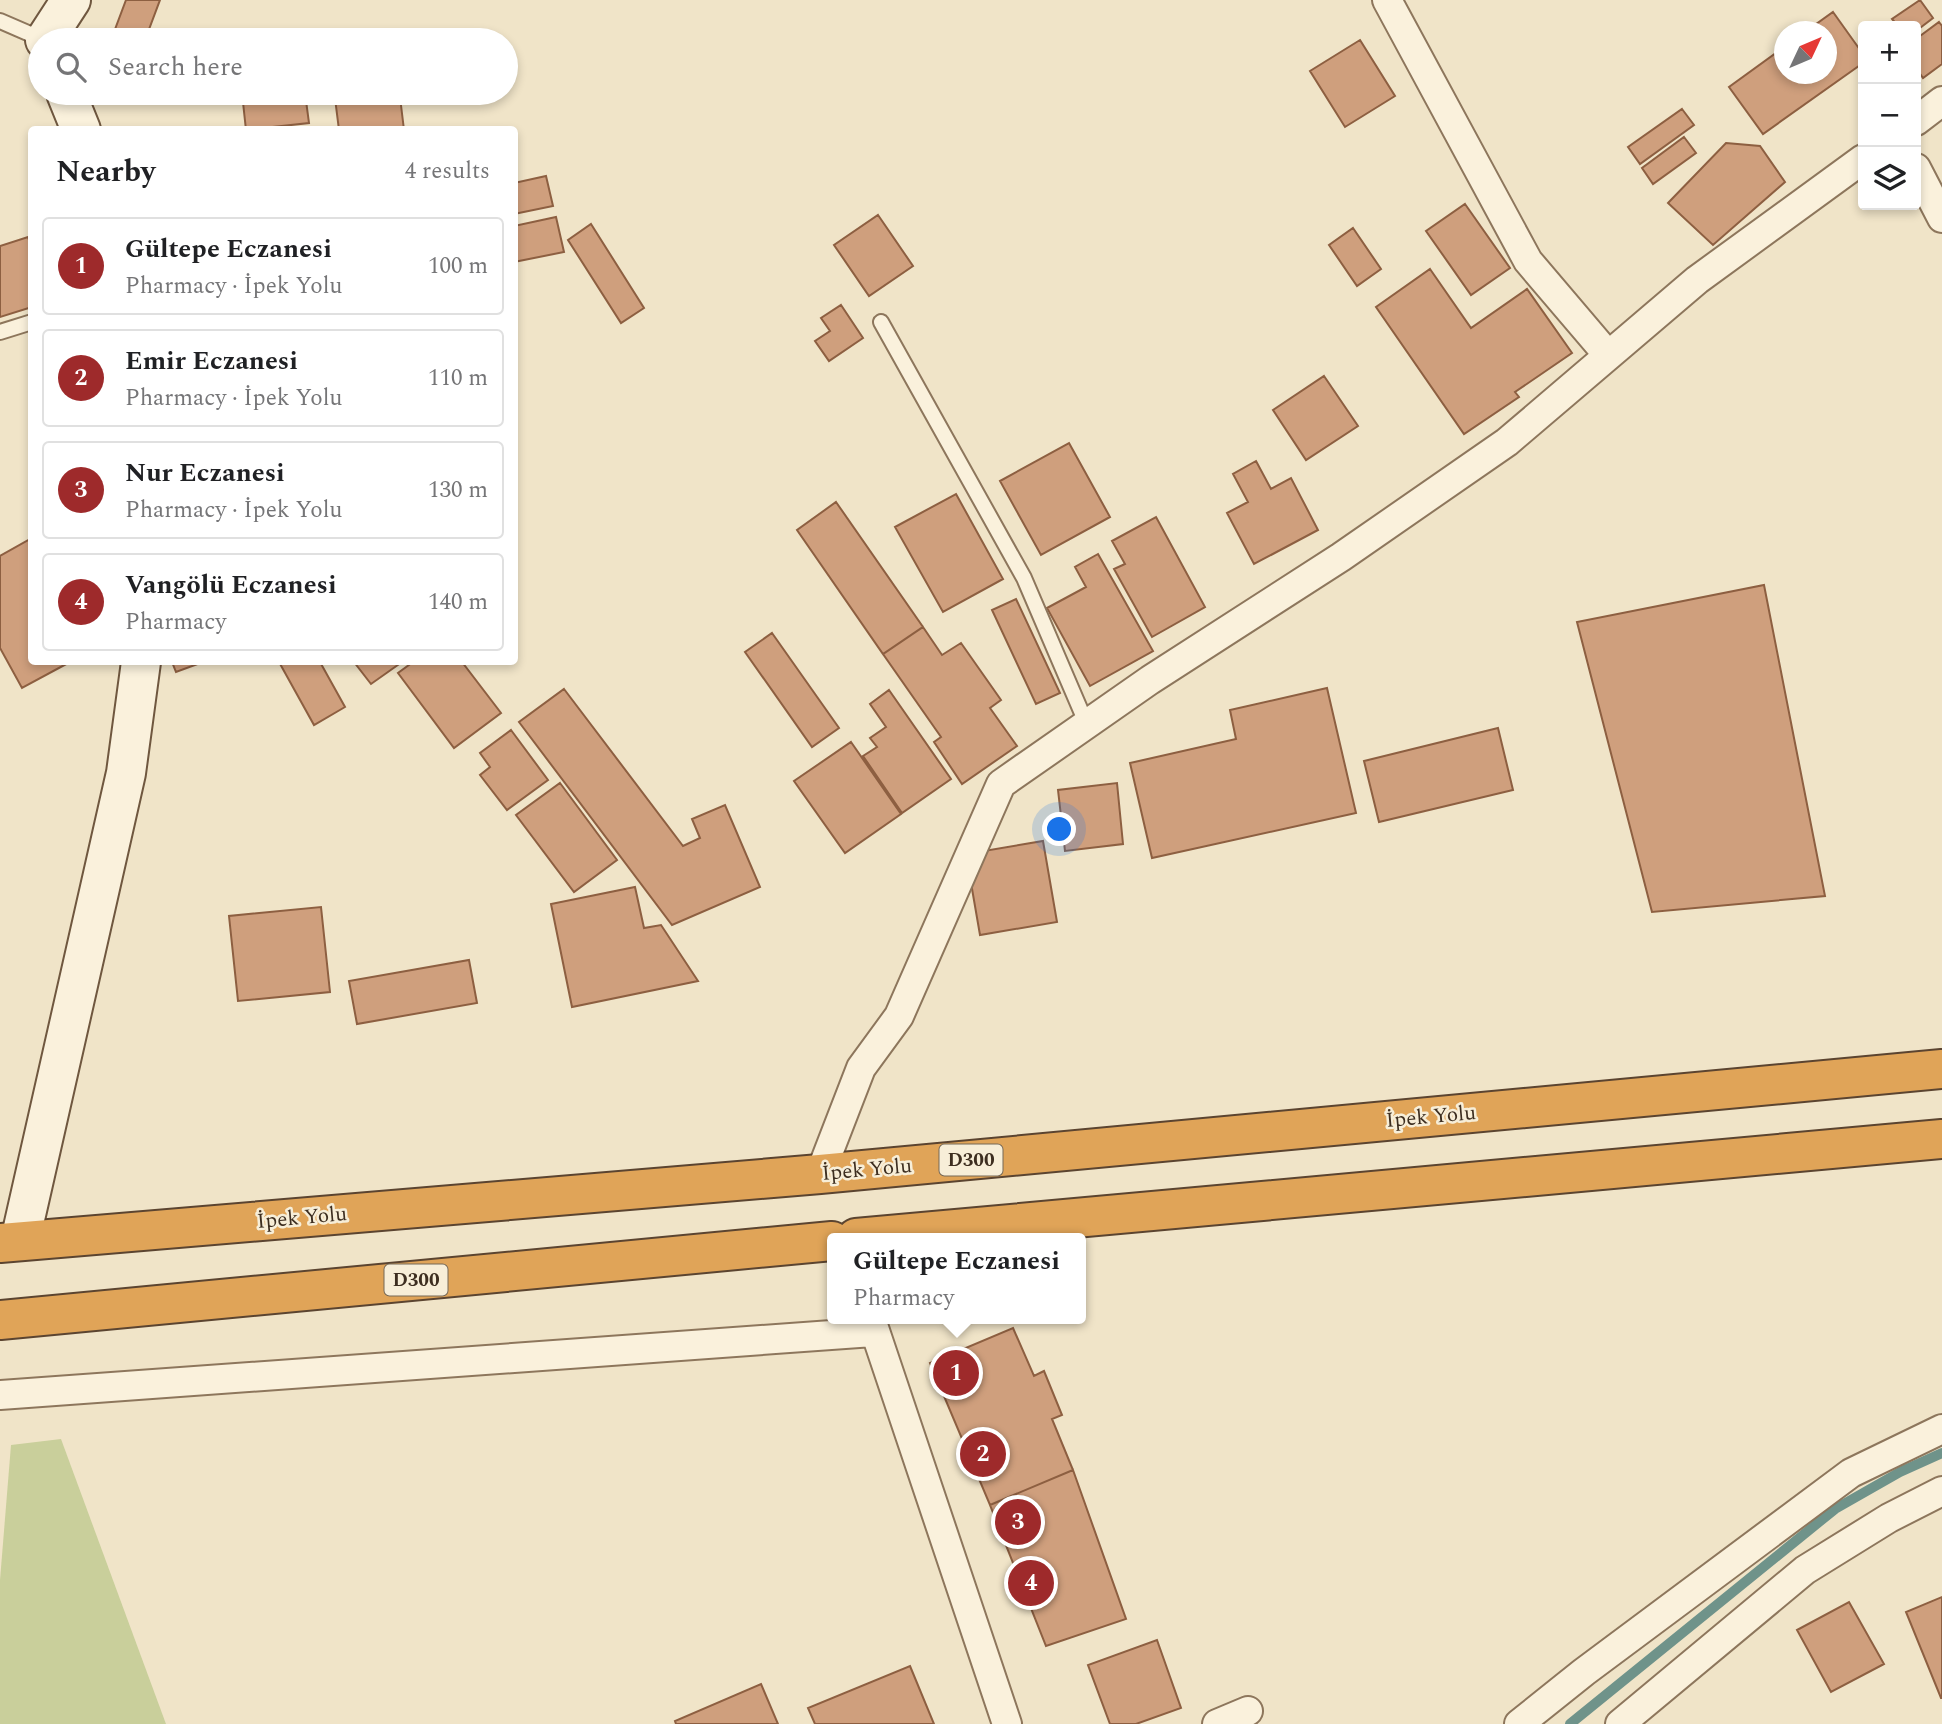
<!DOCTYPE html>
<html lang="en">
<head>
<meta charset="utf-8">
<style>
  :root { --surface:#fff; --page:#f2f2f2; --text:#202124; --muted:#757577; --line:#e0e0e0; --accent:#9e2a2b }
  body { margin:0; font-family:Spectral,serif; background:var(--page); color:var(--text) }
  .controls { position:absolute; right:21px; top:21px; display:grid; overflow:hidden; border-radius:7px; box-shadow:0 4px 10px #0003 }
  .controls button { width:63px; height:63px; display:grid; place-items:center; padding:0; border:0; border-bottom:2px solid var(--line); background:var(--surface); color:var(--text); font:35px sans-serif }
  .compass { position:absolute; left:1774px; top:21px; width:63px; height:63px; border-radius:50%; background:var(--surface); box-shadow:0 4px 10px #0003; rotate:46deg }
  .you { position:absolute; left:1060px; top:830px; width:24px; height:24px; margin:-18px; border:5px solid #fff; border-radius:50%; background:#1a73e8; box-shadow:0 0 0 10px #1a73e833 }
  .badge { display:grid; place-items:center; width:46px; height:46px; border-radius:50%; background:var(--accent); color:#fff; font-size:23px; font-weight:700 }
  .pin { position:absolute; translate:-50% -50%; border:4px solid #fff; box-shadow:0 2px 7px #0006 }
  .popup { position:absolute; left:827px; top:1233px; width:259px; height:91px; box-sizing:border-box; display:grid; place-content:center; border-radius:7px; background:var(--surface); filter:drop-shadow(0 2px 5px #0005); font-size:23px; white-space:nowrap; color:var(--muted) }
  .popup b { font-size:26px; color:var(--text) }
  .popup::after { content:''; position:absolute; left:50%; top:100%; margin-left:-14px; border:14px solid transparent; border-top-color:var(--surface) }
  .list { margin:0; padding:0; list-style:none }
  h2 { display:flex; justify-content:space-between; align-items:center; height:91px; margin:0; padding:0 28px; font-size:30px }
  h2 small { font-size:23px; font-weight:400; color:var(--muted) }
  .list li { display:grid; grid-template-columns:46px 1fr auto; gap:21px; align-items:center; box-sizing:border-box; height:98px; margin:0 14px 14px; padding:0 14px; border:2px solid var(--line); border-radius:7px }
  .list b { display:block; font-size:26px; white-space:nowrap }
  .list p { margin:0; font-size:23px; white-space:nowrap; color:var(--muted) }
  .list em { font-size:23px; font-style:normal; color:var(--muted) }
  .icon { flex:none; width:38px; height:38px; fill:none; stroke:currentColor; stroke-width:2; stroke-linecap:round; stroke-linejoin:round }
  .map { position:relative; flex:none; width:1942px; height:1724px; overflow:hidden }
  .search { position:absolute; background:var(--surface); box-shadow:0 4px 10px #0003; left:28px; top:28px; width:490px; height:77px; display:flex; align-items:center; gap:18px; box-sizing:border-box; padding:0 24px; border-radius:38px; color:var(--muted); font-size:26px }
  .panel { position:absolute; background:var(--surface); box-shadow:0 4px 10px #0003; left:28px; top:126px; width:490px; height:539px; border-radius:7px }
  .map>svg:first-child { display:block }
  .green { fill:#c9cf9b }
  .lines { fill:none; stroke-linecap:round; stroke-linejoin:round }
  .stream { stroke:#6f938a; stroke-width:10 }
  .building { fill:#cf9f7d; stroke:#8d5f41; stroke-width:2 }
  .lane-casing { stroke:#8d765c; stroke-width:18 }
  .street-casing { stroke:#8d765c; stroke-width:32 }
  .secondary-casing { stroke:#6f573f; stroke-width:42 }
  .highway-casing { stroke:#5b4430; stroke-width:42 }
  .lane { stroke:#faf1dc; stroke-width:14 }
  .street { stroke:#faf1dc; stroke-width:28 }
  .secondary { stroke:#faf1dc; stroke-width:38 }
  .highway { stroke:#e0a458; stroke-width:38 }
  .labels { text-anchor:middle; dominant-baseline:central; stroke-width:5; stroke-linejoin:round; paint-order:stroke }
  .shield { fill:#f7eed8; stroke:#756857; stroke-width:2 }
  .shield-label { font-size:19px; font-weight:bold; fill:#3d2e20 }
  .street-label { font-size:21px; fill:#3d2e20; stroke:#f7eed8 }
</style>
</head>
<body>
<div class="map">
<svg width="1942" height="1724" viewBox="0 0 1942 1724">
  <rect width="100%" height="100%" fill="#f0e4c8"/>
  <!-- green -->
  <path class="green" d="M61,1439L166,1724H0V1580L11,1445Z"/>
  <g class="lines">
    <!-- stream -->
    <path class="stream" d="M1570,1724L1835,1509L1900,1472L1942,1453"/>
  </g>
  <!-- building -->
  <path class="building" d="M126,0H160L145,40H111Z
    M1920,0L1933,18L1916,31V26H1898L1892,19Z
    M1833,12L1863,54V63L1763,134L1729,87L1784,47V74H1826V32H1805Z
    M1939,22L1942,26V64L1923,78L1916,68V39Z
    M1360,40L1395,96L1345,127L1310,71Z
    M242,93H305L309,123L246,130Z
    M372,93L373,100L400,97L404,130H339L335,98Z
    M1682,109L1694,125L1640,164L1628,147Z
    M1684,137L1696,153L1653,184L1642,168Z
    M1726,143L1760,146L1785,182L1713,245L1668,203Z
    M546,176L553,206L514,214V183Z
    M1465,204L1510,268L1471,295L1426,231Z
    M878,215L913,266L869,296L834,245Z
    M556,217L564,252L514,262V226Z
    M591,224L644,308L621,323L568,240Z
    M1353,228L1381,269L1357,286L1329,245Z
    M28,237L32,249V307L0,317V246Z
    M1430,269L1471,328L1527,289L1572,353L1515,392L1519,397L1464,434L1376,307Z
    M841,305L863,338L829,361L815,341L830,331L821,318Z
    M1324,376L1358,426L1306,460L1273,410Z
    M1069,443L1110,517L1041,555L1000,481Z
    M1256,461L1271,489L1291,478L1318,530L1254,564L1227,513L1248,502L1233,474Z
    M956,494L1003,579L943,612L895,527Z
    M836,502L923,627L883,654L797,530Z
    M1156,517L1205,607L1152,637L1114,569L1125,564L1112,541Z
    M32,538V662H70L22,688L0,648V556Z
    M1098,554L1153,651L1090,686L1047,608L1086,587L1075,567Z
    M1764,585L1825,896L1652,912L1577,622Z
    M1016,599L1060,693L1036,704L992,610Z
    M923,627L942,655L961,643L1001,700L990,708L1017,746L962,784L934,742L941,737L883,654Z
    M772,633L839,728L812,747L745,652Z
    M172,662H203L176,672Z
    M279,662H320L345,707L314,725Z
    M354,662H402L371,684Z
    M413,662H462L501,713L454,748L398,673Z
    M1327,688L1356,813L1152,858L1130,763L1236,739L1230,710Z
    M564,689L683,846L700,838L692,819L725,805L760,887L672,925L519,722Z
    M889,690L951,779L902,813L863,756L877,747L870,738L886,727L870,704Z
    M1498,728L1513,790L1379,822L1364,761Z
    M511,730L548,780L507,810L480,775L490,767L480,753Z
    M851,742L901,814L845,853L794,781Z
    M560,783L617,860L574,892L516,815Z
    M1117,783L1123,844L1065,851L1058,790Z
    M1043,841L1057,922L980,935L966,854Z
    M635,887L644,928L661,925L698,981L572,1007L551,904Z
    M321,907L330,992L238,1001L229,916Z
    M469,960L477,1003L357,1024L349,981Z
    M1013,1328L1034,1376L1044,1371L1062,1415L1052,1419L1073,1470L990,1505L930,1363Z
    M1073,1470L1126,1619L1046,1646L990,1505Z
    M1942,1597V1698H1941L1906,1612Z
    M1849,1602L1884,1664L1831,1692L1797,1630Z
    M1157,1640L1181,1708L1136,1724H1110L1088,1665Z
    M910,1666L934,1724H815L808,1708Z
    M761,1684L778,1724H676L675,1721Z"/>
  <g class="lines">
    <defs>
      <path id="lane" d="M0,21L44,40
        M881,322L1024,578L1087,725
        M0,332L32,322"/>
      <path id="street" d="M1387,0L1528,261L1608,355
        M1916,121L1942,101
        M1916,168L1942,218
        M820,1174L861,1068L899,1016L1001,784L1150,680L1341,557L1507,442L1697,280L1863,159
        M871,1319L1007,1724
        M0,1395L873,1332
        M1217,1724L1248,1711
        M1519,1724L1584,1672L1851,1473L1942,1429
        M1620,1724L1805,1570L1889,1518L1942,1491"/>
      <path id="secondary" d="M45,40L71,0
        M66,93L81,130
        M20,1241L126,773L141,662"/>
      <path id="highway" d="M856,1238L1942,1139
        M0,1243L820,1174L1942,1069
        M0,1320L832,1241"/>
    </defs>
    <!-- lane casing -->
    <use href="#lane" class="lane-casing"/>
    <!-- street casing -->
    <use href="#street" class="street-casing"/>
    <!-- secondary casing -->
    <use href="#secondary" class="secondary-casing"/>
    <!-- highway casing -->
    <use href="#highway" class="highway-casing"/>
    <!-- lane -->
    <use href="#lane" class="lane"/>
    <!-- street -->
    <use href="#street" class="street"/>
    <!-- secondary -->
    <use href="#secondary" class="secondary"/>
    <!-- highway -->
    <use href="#highway" class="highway"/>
  </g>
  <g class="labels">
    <!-- shield labels -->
    <g class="shield">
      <rect x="939.5" y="1144.5" width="63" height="31" rx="5"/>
      <rect x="384.5" y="1264.5" width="63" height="31" rx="5"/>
    </g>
    <g class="shield-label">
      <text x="971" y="1160">D300</text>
      <text x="416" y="1280">D300</text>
    </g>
    <!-- street labels -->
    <g class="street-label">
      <text transform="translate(1431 1117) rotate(-5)">İpek Yolu</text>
      <text transform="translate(867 1170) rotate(-5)">İpek Yolu</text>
      <text transform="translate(302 1218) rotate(-5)">İpek Yolu</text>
    </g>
  </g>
</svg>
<div class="controls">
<button>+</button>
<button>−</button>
<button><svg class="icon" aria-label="layers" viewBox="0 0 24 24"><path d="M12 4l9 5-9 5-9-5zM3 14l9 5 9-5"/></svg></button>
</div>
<svg class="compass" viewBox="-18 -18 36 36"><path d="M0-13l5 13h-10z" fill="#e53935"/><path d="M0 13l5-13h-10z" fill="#757577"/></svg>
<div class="you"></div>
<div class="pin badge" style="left:956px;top:1373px">1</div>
<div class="popup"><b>Gültepe Eczanesi</b>Pharmacy</div>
<div class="pin badge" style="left:983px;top:1454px">2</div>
<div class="pin badge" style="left:1018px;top:1522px">3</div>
<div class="pin badge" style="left:1031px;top:1583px">4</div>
<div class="search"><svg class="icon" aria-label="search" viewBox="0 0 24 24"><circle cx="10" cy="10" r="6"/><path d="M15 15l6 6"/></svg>Search here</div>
<section class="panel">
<h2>Nearby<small>4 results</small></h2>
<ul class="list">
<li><span class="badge">1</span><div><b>Gültepe Eczanesi</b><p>Pharmacy · İpek Yolu</p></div><em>100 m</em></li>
<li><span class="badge">2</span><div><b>Emir Eczanesi</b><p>Pharmacy · İpek Yolu</p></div><em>110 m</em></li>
<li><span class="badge">3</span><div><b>Nur Eczanesi</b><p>Pharmacy · İpek Yolu</p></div><em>130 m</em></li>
<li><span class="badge">4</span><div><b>Vangölü Eczanesi</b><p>Pharmacy</p></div><em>140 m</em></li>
</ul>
</section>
</div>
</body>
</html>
